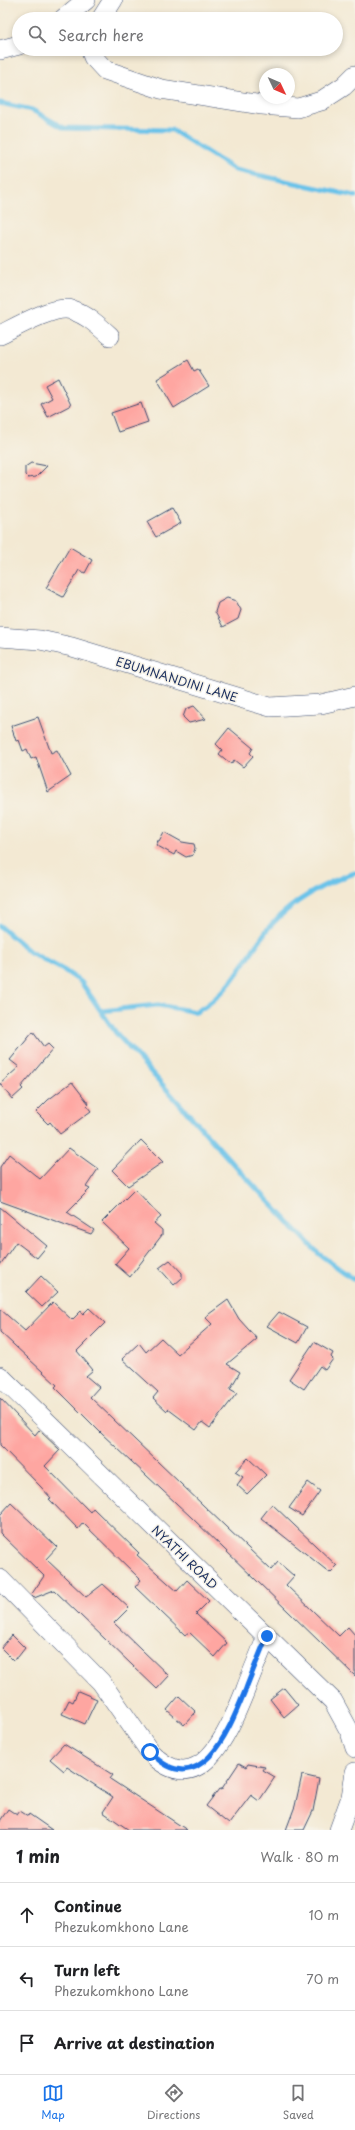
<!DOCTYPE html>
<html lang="en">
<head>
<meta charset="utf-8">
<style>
  :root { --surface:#fff; --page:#f2f2f2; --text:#202124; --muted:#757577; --line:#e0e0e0; --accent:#1a73e8 }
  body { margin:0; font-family:"Playpen Sans",sans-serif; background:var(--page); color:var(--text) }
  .compass { position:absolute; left:259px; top:68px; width:36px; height:36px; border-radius:50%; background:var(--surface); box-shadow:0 2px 6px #0003; rotate:134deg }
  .stop { position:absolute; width:12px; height:12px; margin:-9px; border:3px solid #1a73e8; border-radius:50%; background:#fff }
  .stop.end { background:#1a73e8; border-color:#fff; box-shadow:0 1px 4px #0008 }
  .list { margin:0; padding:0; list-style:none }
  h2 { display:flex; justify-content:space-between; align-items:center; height:52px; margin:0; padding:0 16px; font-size:17px }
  h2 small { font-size:13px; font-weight:400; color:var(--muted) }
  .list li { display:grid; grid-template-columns:26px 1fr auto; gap:12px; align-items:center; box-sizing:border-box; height:64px; padding:0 16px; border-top:1px solid var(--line) }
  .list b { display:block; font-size:15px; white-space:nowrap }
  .list p { margin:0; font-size:13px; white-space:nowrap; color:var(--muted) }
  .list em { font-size:13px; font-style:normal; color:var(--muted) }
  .icon { flex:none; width:22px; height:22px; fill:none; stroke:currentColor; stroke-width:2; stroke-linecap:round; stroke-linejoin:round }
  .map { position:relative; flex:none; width:355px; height:1830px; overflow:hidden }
  .search { position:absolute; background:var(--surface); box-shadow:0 2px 6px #0003; left:12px; right:12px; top:12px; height:44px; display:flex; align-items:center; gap:10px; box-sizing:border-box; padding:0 14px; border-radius:22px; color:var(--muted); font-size:15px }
  .sheet { height:244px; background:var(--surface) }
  nav { display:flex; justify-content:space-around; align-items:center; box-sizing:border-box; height:56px; border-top:1px solid var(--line); background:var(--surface); font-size:11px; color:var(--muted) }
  nav a { display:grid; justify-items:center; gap:2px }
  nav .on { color:var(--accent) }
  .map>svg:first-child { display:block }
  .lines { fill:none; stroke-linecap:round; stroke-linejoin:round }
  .stream { stroke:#6bc3e9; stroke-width:5 }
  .building { fill:#fea6a1 }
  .minor-casing { stroke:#3b4b70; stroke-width:20 }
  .minor { stroke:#fff; stroke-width:19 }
  .route { stroke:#1a73e8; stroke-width:5 }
  .labels { text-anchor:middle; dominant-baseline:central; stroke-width:3; stroke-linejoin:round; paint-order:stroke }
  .street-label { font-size:12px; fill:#1b2f5e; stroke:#f7f3e8 }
</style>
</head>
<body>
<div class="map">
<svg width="355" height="1830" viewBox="0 0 355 1830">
  <rect width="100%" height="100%" fill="#f7f3e8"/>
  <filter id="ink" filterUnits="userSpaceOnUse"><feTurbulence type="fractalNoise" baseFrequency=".025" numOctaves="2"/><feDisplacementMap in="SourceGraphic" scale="8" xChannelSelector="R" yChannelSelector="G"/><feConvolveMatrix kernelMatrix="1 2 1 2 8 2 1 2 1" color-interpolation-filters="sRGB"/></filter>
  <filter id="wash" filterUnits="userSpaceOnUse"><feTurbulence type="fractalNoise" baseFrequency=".012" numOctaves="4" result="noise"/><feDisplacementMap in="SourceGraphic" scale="16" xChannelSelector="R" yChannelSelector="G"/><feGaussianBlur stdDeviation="0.9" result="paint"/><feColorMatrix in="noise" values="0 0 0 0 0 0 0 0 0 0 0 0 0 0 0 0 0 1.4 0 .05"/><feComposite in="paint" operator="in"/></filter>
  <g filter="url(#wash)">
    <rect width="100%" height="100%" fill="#f3e9d3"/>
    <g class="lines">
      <!-- stream -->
      <path class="stream" d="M0,103L32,110L64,128L172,130L235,170L355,196
        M0,926L30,952L65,971L81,982L116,1033L236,1167L319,1254L355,1280
        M101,1011L158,1005L196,1012C227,994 238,972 257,944C262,938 266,930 272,924C293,901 326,882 355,873"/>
    </g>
    <g id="blocks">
      <!-- building -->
      <path class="building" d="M188,360L194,371L198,369L209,386L174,408L157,379Z
        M58,378L71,405L48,417L41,404L52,398L45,385Z
        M141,403L148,422L118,432L111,413Z
        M31,463L47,466L36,477L28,478L25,475V467Z
        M172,508L181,523L156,537L147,522Z
        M70,547L92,560L85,573L79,570L63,597L46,588Z
        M227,598L236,601L241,610L238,619L223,627L215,612L218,603Z
        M194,706L206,719L189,723L183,717L186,709Z
        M38,717L51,753L57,750L71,776L48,792L36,757L31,759L27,749L23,751L19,740L16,741L11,726Z
        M229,728L253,748L250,753L253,756L243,767L234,760L231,764L219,754L222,750L216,744Z
        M164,832L182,842L194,844L195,848L193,855L186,857L176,851L174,855L156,845L158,842L157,841H159Z
        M33,1032L44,1047L48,1044L53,1049L21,1087L23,1089L12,1099L0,1084L19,1067L10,1060Z
        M72,1082L89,1104L87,1106L91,1111L60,1134L50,1122L48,1124L36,1112L48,1100Z
        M141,1140L163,1162L128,1186L112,1170Z
        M69,1148L98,1169L86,1187L90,1189L67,1212L94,1230L91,1234L0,1201V1167L9,1154L40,1179Z
        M135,1189L161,1217L154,1223L162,1230V1235L130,1277L115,1264L129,1248L102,1222Z
        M0,1207L47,1246L37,1258L16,1242L0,1265Z
        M170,1260L182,1273V1278L174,1285L159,1268Z
        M41,1276L58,1292L42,1307L26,1292Z
        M228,1300L239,1319L257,1339L227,1364L240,1372L230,1389L237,1393L210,1428L202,1422L196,1430L168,1409L167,1411L153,1398L158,1392L122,1359L139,1343L146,1352L161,1338L178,1354L212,1324L205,1317Z
        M53,1302L72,1320L81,1311L83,1314L89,1308L105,1323L77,1351L93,1370L86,1376L99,1387L90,1397L271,1570L278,1562L294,1576L286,1585L339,1636L348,1627L355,1635V1676L191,1517L102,1434L55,1387L57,1385L0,1332V1309L25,1331Z
        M279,1312L307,1327L298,1343L267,1326Z
        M314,1342L333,1353L331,1357L333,1359L325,1370L320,1366L304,1389L289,1379Z
        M0,1398L35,1435L39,1430L60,1450L45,1466L90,1512L93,1508L139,1553L137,1555L177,1591L187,1580L209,1601L196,1614L227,1643L215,1657L189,1632L185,1635L135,1587L141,1580L83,1523L78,1529L49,1499L51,1498L41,1487L0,1445Z
        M248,1458L266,1475L247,1494L237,1485L243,1477L235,1472Z
        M308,1482L320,1491L302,1516L289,1508Z
        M11,1503L57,1547L46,1559L86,1597L103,1584L129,1608L114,1623L169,1676L157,1689L54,1590L34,1598L31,1595L44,1576L0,1533V1515Z
        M272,1504L337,1566L330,1573L261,1518Z
        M12,1635L25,1648L18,1657L13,1660L1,1648Z
        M284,1688L298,1705L284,1717L270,1699Z
        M78,1691L97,1699L85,1724L62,1714L69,1700L73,1702Z
        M179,1696L196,1712L184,1725L167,1710Z
        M64,1744L113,1775L110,1779L187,1830H129L103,1812L113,1797L67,1767L64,1771L50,1759Z
        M239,1763L246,1767L248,1764L265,1767L263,1770L275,1777L259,1801L251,1795L229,1824L206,1806L219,1789L221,1790Z
        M302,1775L319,1779L313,1811L304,1830H286L295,1806Z
        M8,1809L17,1815L20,1811L28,1816L29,1814L52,1830H0V1821Z"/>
    </g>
  </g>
  <g filter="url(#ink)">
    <use href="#blocks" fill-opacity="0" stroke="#3b4b70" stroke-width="1"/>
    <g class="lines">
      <defs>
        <path id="minor" d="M63,19L86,0
          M101,19L113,0
          M90,49L93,57L105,70L161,89L262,105L298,108L321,101L344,86L355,75
          M0,50L19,45
          M0,335C16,327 55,304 72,310C87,315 99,326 110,336
          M0,637L40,640L72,647L270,707L321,704L355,696
          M0,1376L333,1701L350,1732L355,1748
          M0,1579L101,1682L150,1752C200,1804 229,1730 245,1691C252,1672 260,1654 267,1636
          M339,1830L351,1797L355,1772"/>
      </defs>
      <!-- minor casing -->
      <use href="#minor" class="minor-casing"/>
      <!-- minor -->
      <use href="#minor" class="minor"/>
    </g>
  </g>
  <g class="lines" filter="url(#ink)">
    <!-- route -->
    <path class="route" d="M150,1752C200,1804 229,1730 245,1691C252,1672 260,1654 267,1636"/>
  </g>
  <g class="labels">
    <!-- street labels -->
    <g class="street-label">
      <text transform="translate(177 679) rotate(17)">EBUMNANDINI LANE</text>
      <text transform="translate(185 1557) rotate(44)">NYATHI ROAD</text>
    </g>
  </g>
</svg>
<svg class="compass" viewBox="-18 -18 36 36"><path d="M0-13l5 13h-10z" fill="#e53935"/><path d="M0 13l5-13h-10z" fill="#757577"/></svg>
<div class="stop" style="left:150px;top:1752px"></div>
<div class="stop end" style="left:267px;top:1636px"></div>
<div class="search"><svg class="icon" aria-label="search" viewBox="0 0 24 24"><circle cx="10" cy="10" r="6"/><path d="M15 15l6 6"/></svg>Search here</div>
</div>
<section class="sheet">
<h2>1 min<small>Walk · 80 m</small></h2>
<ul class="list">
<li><svg class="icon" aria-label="ahead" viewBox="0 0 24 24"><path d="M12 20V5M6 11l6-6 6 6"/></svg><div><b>Continue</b><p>Phezukomkhono Lane</p></div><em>10 m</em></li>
<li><svg class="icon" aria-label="left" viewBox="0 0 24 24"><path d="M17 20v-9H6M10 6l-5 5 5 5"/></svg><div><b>Turn left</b><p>Phezukomkhono Lane</p></div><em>70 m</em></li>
<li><svg class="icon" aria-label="arrive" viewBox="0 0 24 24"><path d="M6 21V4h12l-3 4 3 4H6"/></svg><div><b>Arrive at destination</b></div></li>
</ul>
</section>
<nav>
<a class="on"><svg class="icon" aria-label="map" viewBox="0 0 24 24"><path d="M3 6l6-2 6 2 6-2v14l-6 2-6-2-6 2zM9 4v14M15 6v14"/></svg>Map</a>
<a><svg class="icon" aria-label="directions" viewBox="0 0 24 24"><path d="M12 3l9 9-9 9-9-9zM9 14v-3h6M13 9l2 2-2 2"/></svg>Directions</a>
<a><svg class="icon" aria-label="saved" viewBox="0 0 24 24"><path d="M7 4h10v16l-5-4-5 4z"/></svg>Saved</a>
</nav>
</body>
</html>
